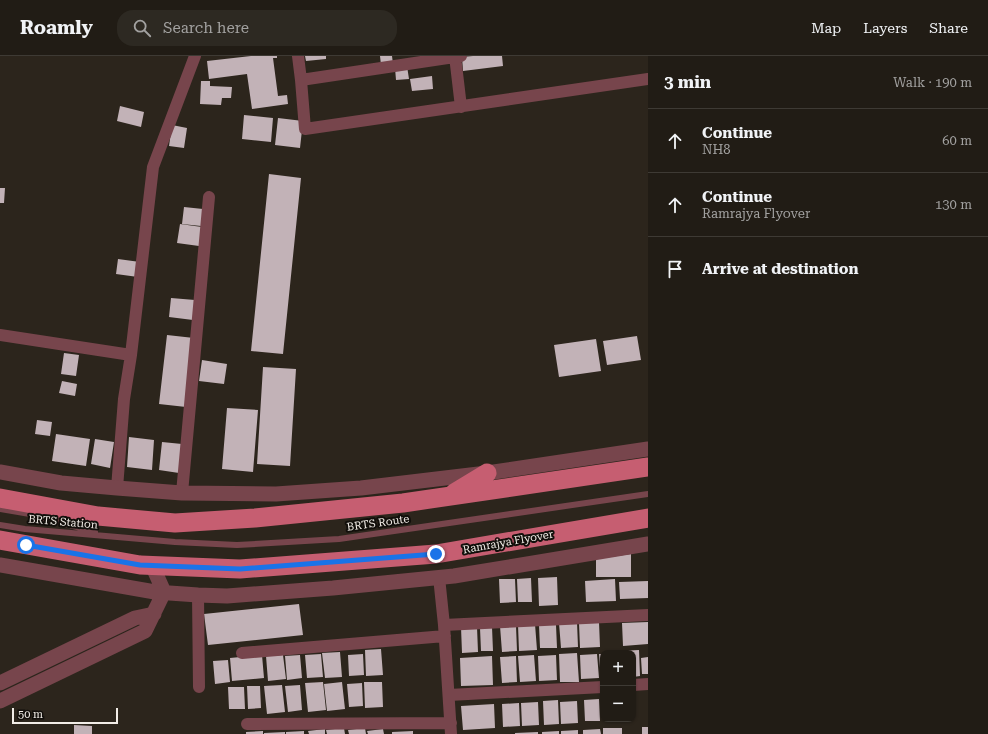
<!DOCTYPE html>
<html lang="en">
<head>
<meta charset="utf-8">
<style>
  :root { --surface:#211c15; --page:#2d2922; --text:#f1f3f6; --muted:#a2a1a0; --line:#3e3a34 }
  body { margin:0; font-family:"Roboto Serif",serif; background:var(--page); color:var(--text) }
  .controls { position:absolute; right:12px; bottom:12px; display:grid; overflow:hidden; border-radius:8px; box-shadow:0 1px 3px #0004 }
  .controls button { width:36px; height:36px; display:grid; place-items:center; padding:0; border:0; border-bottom:1px solid var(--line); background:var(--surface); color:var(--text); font:20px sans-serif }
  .scale { position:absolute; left:12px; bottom:10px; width:106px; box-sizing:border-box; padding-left:4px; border:2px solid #f2ede7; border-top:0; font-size:11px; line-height:14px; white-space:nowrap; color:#f2ede7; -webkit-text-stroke:3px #120f0b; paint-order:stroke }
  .stop { position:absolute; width:12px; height:12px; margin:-9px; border:3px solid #1a73e8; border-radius:50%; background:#fff }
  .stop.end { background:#1a73e8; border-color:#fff; box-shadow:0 1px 4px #0008 }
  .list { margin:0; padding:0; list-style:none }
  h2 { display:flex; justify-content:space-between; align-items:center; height:52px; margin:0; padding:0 16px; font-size:17px }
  h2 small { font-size:13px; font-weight:400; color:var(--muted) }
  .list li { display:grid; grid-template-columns:26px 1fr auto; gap:12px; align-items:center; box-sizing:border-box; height:64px; padding:0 16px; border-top:1px solid var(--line) }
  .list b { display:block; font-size:15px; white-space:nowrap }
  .list p { margin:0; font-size:13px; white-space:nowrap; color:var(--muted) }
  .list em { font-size:13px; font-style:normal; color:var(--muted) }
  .icon { flex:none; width:22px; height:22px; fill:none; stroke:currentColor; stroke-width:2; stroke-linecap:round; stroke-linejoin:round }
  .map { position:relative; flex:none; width:648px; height:678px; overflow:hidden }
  header { display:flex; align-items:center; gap:24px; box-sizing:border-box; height:56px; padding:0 20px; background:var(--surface); border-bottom:1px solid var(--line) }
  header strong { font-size:19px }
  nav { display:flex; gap:22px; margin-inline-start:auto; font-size:14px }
  .search { width:280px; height:36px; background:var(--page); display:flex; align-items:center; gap:10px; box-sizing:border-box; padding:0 14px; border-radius:16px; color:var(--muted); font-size:15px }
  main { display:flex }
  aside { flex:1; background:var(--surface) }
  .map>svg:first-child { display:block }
  .building { fill:#c2b2b7 }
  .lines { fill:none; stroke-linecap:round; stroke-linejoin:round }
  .service { stroke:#77454c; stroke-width:6 }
  .minor { stroke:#77454c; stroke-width:12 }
  .tertiary { stroke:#77454c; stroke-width:15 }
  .primary { stroke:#c65e71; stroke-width:19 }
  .route { stroke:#1a73e8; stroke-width:5 }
  .labels { text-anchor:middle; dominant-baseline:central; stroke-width:4; stroke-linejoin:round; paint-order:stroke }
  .street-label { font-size:11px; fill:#f2ede7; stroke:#120f0b }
</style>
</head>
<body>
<header>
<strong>Roamly</strong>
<div class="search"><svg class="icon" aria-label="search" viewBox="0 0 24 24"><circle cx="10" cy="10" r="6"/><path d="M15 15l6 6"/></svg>Search here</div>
<nav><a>Map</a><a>Layers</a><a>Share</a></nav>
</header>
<main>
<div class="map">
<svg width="648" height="678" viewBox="0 0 648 678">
  <rect width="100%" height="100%" fill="#2c251c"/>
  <!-- building -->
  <path class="building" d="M251,0H277V2H273L278,40L287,39L288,48L252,53L247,18L209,23L207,5Z
    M305,0H326V3L306,5Z
    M380,0H392L393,8L381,9Z
    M473,0H502L503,10L463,15L462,1Z
    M407,10L409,23L396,24L395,12Z
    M432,20L433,33L412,35L410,23Z
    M201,25H210V30L232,31L231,42H222L221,49L200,48Z
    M120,50L144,56L141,71L117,65Z
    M244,59L273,62L271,86L242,83Z
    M278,62L303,65L300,92L275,89Z
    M172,69L187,72L184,92L169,90Z
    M269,118L301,122L283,298L251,295Z
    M0,132H5L4,147H0Z
    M184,151L203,153L201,170L182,168Z
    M180,168L202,171L199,190L177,187Z
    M118,203L140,206L138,221L116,218Z
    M171,242L195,244L193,264L169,261Z
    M167,279L194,282L186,351L159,348Z
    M637,280L641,304L607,309L603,285Z
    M596,283L601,315L559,321L554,289Z
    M64,297L79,299L76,320L61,318Z
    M202,304L227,308L224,328L199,325Z
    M263,311L296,313L290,410L257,408Z
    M62,325L77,328L75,340L59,337Z
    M227,352L258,354L253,416L222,413Z
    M37,364L52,366L50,380L35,378Z
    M56,378L90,383L86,410L52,405Z
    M129,381L154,384L152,414L127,411Z
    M95,383L114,386L110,412L91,408Z
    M162,386L182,388L179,417L159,414Z
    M631,498V521H596V503Z
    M557,521L558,549L539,550L538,522Z
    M531,522L532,546H518L517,523Z
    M499,523H515L516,546L500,547Z
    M615,523L616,545L586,546L585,525Z
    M648,525V542L620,543L619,526Z
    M299,548L303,579L208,589L204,558Z
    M577,566L578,591L561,592L559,567Z
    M599,566L600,591L580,592L579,567Z
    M648,566V588L623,590L622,567Z
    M535,568L537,594L519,595L518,569Z
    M539,569H556L557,592H540Z
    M500,570H516L517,595L502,596Z
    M461,571H477L478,596L462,597Z
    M492,571L493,595H481L480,572Z
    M381,593L383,619L366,620L365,594Z
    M639,594L640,620L633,621V597H620L619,595Z
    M340,596L342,621L325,622L322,597Z
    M577,597L579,626H560L559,598Z
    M321,598L323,621L307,622L305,599Z
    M363,598L364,619L349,620L348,599Z
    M597,598L599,622L581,623L580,599Z
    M599,598H603V625H601Z
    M262,599L264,622L232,625L230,602Z
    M283,599L286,623L268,625L266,600Z
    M300,599L302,622L287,624L285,600Z
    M534,599L536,625L520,626L518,600Z
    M556,599L557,624L539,625L538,600Z
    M492,600L493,629L461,630L460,602Z
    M516,600L517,626L502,627L500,601Z
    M648,601V618H642L641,602Z
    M228,604L230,626L215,628L213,605Z
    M323,626L326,654L308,656L305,627Z
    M342,626L345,653L327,655L324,628Z
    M364,626H382L383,651L365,652Z
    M362,627L363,650L349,651L347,628Z
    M282,629L285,656L267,658L264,630Z
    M300,629L302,654L288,656L285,630Z
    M247,630H260L261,652L248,653Z
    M228,631H244L245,653H229Z
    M599,643L600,665H585L584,644Z
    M558,644L559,668L544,669L543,645Z
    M577,645L578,667L561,668L560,646Z
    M538,646L539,669L522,670L521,647Z
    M519,647L520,670L503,671L502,648Z
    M494,648L495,672L463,674L461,650Z
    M74,669L92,670V678H74Z
    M642,671H648V678H642Z
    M344,672L345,678H327L326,674Z
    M365,672L366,678H349L348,674Z
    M603,672H622V678H603Z
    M325,673V678H309L308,675Z
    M383,673L384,678H368L367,675Z
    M600,673L601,678H583V674Z
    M578,674V678H561V675Z
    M263,675V678H246V676Z
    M304,675V678H286V676Z
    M413,675V678H392V676Z
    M559,675V678H542V676Z
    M285,676V678H264V677Z
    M538,676V678H515V677Z"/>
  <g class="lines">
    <!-- service -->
    <path class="service" d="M0,453L30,458L95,476
      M0,469L25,473L175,486L237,489L339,483L648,438"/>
    <!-- minor -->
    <path class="minor" d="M298,0L301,24L305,73L648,23
      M455,0L461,51
      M301,24L461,0
      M0,279L131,299
      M117,432L124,343L131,299L153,111L195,0
      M182,437L209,141
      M439,521L444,569L451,678
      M198,539L199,631
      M444,569L648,559
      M242,597L445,580
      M633,629L648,628
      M449,639L603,631
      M247,668L451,667"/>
    <!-- tertiary -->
    <path class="tertiary" d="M0,416L61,427L117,432L182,437L276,438L361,432L487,417L648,393
      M0,509L155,536L198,539L227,540L333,532L454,520L648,488
      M152,509L164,536
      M0,627L135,562L154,558
      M0,645L145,575L164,536"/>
    <!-- primary -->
    <path class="primary" d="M454,437L487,417
      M0,442L98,460L175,467L255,462L403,447L648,411
      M0,484L140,509L240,513L436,498L648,462"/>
  </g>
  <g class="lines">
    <!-- route -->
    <path class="route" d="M26,489L140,509L240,513L436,498"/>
  </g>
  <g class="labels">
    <!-- street labels -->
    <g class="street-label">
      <text transform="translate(63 466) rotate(5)">BRTS Station</text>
      <text transform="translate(378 467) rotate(-8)">BRTS Route</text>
      <text transform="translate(508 486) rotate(-10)">Ramrajya Flyover</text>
    </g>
  </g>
</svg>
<div class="controls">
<button>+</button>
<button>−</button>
</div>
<div class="scale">50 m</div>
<div class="stop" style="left:26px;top:489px"></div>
<div class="stop end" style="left:436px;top:498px"></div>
</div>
<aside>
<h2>3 min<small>Walk · 190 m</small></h2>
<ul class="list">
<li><svg class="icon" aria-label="ahead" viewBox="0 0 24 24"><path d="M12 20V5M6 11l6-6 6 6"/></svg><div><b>Continue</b><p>NH8</p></div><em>60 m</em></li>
<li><svg class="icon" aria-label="ahead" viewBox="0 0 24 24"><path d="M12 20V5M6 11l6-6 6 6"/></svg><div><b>Continue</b><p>Ramrajya Flyover</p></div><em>130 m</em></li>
<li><svg class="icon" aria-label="arrive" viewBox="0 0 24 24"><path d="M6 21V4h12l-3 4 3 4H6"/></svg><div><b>Arrive at destination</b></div></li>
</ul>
</aside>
</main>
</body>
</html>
